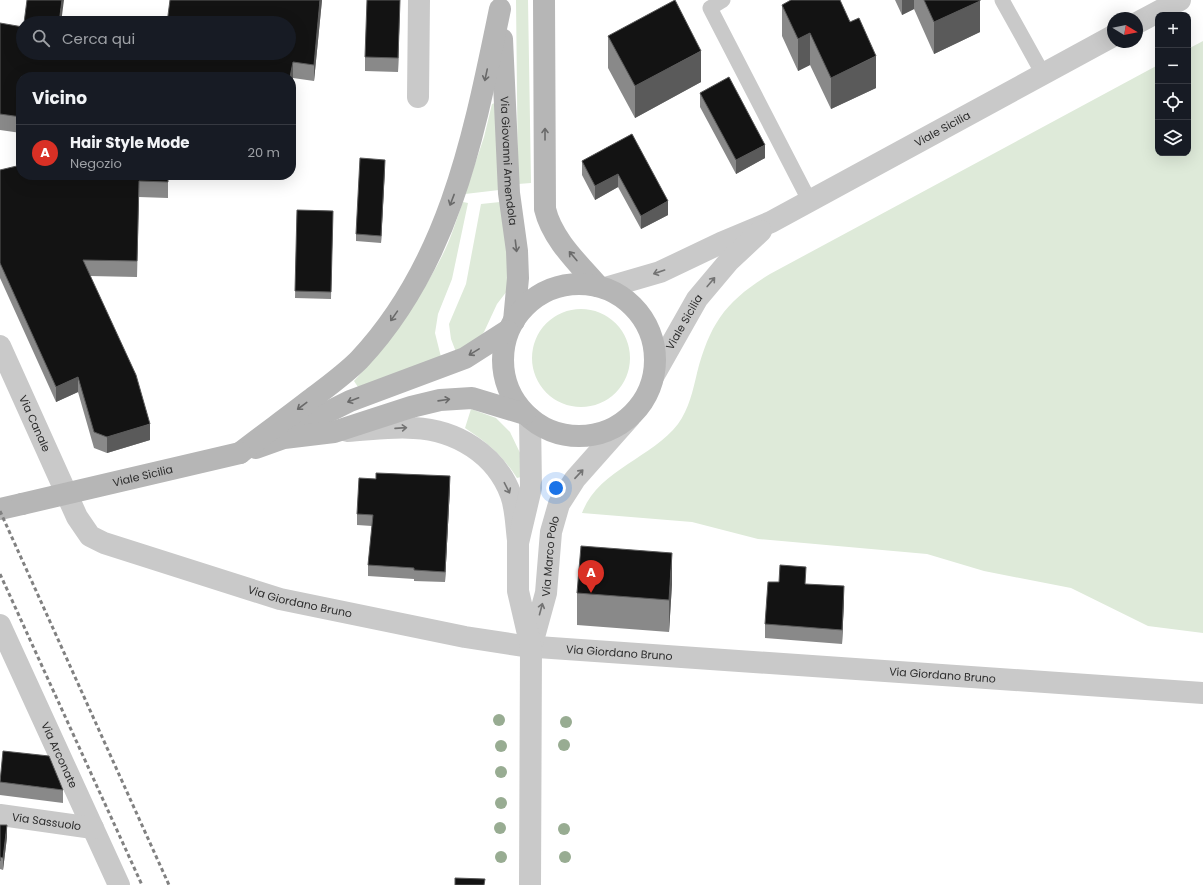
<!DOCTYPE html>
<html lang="it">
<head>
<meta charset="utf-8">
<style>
  :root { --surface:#171b24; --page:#242831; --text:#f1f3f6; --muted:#9ea1a6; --line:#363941; --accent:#d93025 }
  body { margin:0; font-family:Poppins,sans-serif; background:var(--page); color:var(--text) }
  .controls { position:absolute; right:12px; top:12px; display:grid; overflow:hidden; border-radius:8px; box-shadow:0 4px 16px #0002 }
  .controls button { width:36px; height:36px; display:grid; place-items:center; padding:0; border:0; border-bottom:1px solid var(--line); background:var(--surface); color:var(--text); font:20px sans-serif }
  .compass { position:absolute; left:1107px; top:12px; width:36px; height:36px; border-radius:50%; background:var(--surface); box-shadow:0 4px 16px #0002; rotate:100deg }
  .you { position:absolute; left:556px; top:488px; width:14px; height:14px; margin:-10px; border:3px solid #fff; border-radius:50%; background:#1a73e8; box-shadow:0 0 0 6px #1a73e833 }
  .badge { display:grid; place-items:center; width:26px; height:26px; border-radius:50%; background:var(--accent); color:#fff; font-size:13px; font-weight:700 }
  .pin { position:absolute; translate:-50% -33px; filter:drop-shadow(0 1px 2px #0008) }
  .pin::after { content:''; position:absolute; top:21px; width:14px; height:12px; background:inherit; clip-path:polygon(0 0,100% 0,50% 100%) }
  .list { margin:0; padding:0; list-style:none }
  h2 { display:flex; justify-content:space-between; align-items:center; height:52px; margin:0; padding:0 16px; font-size:17px }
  h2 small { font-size:13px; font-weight:400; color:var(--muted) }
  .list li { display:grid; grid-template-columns:26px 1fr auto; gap:12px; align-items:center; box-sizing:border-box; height:56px; padding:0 16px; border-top:1px solid var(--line) }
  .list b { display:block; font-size:15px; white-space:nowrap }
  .list p { margin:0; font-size:13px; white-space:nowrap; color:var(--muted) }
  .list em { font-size:13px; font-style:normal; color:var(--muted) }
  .icon { flex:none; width:22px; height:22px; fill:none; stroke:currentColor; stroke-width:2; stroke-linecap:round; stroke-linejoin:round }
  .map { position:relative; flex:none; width:1203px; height:885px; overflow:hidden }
  .search { position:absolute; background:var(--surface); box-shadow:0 4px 16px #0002; left:16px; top:16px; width:280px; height:44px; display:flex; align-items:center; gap:10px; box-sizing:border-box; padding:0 14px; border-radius:22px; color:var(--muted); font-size:15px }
  .panel { position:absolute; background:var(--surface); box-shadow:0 4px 16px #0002; left:16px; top:72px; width:280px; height:108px; border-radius:16px }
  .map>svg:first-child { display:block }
  .green { fill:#deead9 }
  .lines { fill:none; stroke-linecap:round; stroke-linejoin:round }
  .service { stroke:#c9c9c9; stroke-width:15 }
  .minor { stroke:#c9c9c9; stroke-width:22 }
  .tertiary { stroke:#c9c9c9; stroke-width:22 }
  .secondary { stroke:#b6b6b6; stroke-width:22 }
  .rail { stroke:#818181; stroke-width:3; stroke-dasharray:4 3; stroke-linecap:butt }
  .secondary-bridge { stroke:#b6b6b6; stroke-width:22 }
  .tree { fill:#98ac92 }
  .wall { fill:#898989 }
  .shaded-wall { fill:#5a5a5a }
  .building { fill:#131313; stroke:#5a5a5a }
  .oneway { stroke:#6a6a6a }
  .oneway2 { stroke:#737373 }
  .labels { text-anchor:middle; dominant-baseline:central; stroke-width:4; stroke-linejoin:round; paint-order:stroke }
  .street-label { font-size:11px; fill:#2c2c2c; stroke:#fff }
</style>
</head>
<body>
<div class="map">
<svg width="1203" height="885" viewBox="0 0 1203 885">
  <rect width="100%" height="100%" fill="#fff"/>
  <!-- green -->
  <path class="green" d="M516,0H528L531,183L518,184Z
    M1203,41V633L1148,626L1071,588L984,571L927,554L758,539L692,522L582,513C598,470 652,458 678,424C689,409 693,390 697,373C710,323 726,301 770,274L1158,65V153H1188V49Z
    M495,103L499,190L465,194L484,137L492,104Z
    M463,202L468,203L452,279L438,314L435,333L441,357L358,387L354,381C390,342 417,304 442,256C451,239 456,220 463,202Z
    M500,202L512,259L507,291L497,304L484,332L478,339L456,352L451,339L449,324L466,284L481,204Z
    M532 358a49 49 0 1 1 98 0a49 49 0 1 1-98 0Z
    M471,409L496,418L510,432L521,455V477L517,478C502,455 488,443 465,428Z"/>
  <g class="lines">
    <!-- service -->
    <path class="service" d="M723,0L710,8L809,200
      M1002,0L1043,74"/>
    <!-- minor -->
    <g class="minor">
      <path d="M418,97L419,0"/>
      <path id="s1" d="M0,346L77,517L90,536L104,543L280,599L465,637L523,646L1203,693"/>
      <path d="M347,431C369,430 392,426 414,428C456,430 496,454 511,495C516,509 516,525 518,540"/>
      <path id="s2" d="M0,625L119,885"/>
      <path id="s3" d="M0,815L93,828"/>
    </g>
    <!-- tertiary -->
    <g class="tertiary">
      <path d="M1137,23L1180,0"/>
      <path id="s4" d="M605,288L660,272L721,243L771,222L1113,36"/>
      <path id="s5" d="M654,375L697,299L729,261L761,231"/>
      <path id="s6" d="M532,644L546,593L551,532L559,504L575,479L630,417"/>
      <path d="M530,885L531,647L518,591V543L531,488L530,418"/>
    </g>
    <!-- secondary -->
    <g class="secondary">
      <path d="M544,0L545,209C552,239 578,263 598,286"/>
      <path id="s7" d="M502,39L509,193L517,251L518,278L514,321"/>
      <circle cx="579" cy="360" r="76"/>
      <path d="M288,436L310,421L350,401L465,358L507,331"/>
      <path d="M256,448L284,438L334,432L411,407L440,400L472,398L525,414"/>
      <path d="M240,453C263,435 287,418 310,400C327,387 344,375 359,360C450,263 474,134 500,9"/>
      <path d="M0,509L22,504"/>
    </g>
    <!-- rail -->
    <path class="rail" d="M0,511L169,885
      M0,574L142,885"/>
    <!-- secondary-bridge -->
    <path class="secondary-bridge" id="s8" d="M22,504L240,453"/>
  </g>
  <!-- trees -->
  <g class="tree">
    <circle cx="499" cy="720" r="6"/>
    <circle cx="566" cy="722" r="6"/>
    <circle cx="564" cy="745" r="6"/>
    <circle cx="501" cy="746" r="6"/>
    <circle cx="501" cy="772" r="6"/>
    <circle cx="501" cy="803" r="6"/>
    <circle cx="500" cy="828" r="6"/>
    <circle cx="564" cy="829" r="6"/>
    <circle cx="501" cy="857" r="6"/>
    <circle cx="565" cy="857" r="6"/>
  </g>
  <!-- wall -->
  <path class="wall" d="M322,0L314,81L293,78L291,88V77H21V133L0,130V23L23,53H289Z
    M400,0L398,72L365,71V57Z
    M895,0H980V32L934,54L914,9L902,15Z
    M782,5L876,88L831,109L810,65L798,71L782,36Z
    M608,36L701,82L635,118L608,68Z
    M700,93L765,158L736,174L700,107Z
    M632,134L668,215L641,229L618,187L595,200L582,175V161Z
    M385,167L381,243L356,241V234Z
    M0,170L168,175V198L139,197L137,277L90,276L150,440L107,453L94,448L78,392L56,402L0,278Z
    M297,210L333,211L331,299L295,298Z
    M450,487L445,582L414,581V579L368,576V565L372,526L357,525V514Z
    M672,584L669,632L577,625V593Z
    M806,584L844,600L842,644L765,638V624Z
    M0,782L63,790V803L0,795Z
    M0,825L7,837L3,870L0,869V873Z"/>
  <!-- shaded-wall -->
  <path class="shaded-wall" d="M62,0H64L61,23H59Z
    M320,0H322L314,81V65Z
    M400,0L398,72V58Z
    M902,0H914V9L902,15Z
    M980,1V32L934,54V22Z
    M810,33V65L798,71V39Z
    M701,51V82L635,118V86Z
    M876,56V88L831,109V78Z
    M293,62V78L291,88V77H290Z
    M765,145V158L736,174V160Z
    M385,160V167L381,243V236Z
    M618,174V187L595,200V186Z
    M668,201V215L641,229V216Z
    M78,377V392L56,402V387Z
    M150,424V440L107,453V437Z
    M450,476V487L445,582V572Z
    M672,553V584L669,632V600Z
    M844,586V600L842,644V630Z
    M7,825V837L3,870V858Z"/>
  <!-- building -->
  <path class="building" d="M27,0H62L59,23H24Z
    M170,0H320L314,65L293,62L290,77H21V117L0,114V23L23,27V53H289V23H167Z
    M367,0H400L398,58L365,57Z
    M675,0L701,51L635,86L608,36Z
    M791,0H840L850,22L859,18L876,56L831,78L810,33L798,39L782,5Z
    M924,0H980V1L934,22Z
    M729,77L765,145L736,160L700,93Z
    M632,134L668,201L641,216L618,174L595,186L582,161Z
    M360,158L385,160L381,236L356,234Z
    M21,165V175H168V182L139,181L137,261L83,260L136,375L150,424L107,437L94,432L78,377L56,387L0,263V170Z
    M297,210L333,211L331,292L295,291Z
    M376,473L450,476L445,572L414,570V568L368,565L373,515L357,514L359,478L376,479Z
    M581,546L672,553L669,600L577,593Z
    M780,565L806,567L805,584L844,586L842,630L765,624L768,582H779Z
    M3,751L49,756L63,790L0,782Z
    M0,825H7L3,858L0,857V861Z
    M455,878L485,879L484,885H455Z"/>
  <!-- one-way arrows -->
  <defs><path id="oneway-shaft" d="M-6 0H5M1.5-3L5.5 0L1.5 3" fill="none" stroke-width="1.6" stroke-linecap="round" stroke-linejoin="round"/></defs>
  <g class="oneway">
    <use href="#oneway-shaft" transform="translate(486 75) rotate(102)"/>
    <use href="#oneway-shaft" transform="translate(545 134) rotate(-90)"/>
    <use href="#oneway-shaft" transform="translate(452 200) rotate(111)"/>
    <use href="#oneway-shaft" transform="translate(516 246) rotate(83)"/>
    <use href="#oneway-shaft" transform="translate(573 256) rotate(-130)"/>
    <use href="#oneway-shaft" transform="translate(394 316) rotate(125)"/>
    <use href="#oneway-shaft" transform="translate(474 352) rotate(149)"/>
    <use href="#oneway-shaft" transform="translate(353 400) rotate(159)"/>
    <use href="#oneway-shaft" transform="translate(444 400) rotate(-8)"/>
    <use href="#oneway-shaft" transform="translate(302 406) rotate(143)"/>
  </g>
  <g class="oneway2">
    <use href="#oneway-shaft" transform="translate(659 272) rotate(161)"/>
    <use href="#oneway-shaft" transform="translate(711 282) rotate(-50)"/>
    <use href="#oneway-shaft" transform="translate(401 428) rotate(-4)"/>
    <use href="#oneway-shaft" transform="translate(579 474) rotate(-47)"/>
    <use href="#oneway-shaft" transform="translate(507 488) rotate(63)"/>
    <use href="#oneway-shaft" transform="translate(541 609) rotate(-75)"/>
  </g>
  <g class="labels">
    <!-- street labels -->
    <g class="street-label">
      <text stroke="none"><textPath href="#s4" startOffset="374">Viale Sicilia</textPath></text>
      <text stroke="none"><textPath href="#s7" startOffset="122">Via Giovanni Amendola</textPath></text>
      <text stroke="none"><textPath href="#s5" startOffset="61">Viale Sicilia</textPath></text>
      <text stroke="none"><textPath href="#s1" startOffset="85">Via Canale</textPath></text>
      <text stroke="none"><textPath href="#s8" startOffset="124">Viale Sicilia</textPath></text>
      <text stroke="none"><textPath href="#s6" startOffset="90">Via Marco Polo</textPath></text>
      <text stroke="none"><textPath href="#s1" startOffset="431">Via Giordano Bruno</textPath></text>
      <text stroke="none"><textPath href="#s1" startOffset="755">Via Giordano Bruno</textPath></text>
      <text stroke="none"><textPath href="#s1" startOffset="1079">Via Giordano Bruno</textPath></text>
      <text stroke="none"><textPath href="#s2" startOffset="143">Via Arconate</textPath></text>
      <text stroke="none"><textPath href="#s3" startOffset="47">Via Sassuolo</textPath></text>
    </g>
  </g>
</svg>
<div class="controls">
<button>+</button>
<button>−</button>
<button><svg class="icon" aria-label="locate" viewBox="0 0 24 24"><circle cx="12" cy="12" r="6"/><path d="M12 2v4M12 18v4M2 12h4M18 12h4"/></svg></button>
<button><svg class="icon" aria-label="layers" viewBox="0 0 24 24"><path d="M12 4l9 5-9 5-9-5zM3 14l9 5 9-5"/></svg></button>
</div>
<svg class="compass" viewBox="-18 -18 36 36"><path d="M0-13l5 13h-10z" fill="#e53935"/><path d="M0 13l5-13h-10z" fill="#9ea1a6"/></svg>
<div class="you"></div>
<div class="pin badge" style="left:591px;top:593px">A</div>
<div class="search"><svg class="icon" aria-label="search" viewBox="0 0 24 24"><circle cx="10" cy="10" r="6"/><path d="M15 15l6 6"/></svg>Cerca qui</div>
<section class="panel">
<h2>Vicino<small></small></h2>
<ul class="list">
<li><span class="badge">A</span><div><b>Hair Style Mode</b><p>Negozio</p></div><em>20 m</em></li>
</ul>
</section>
</div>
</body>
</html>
